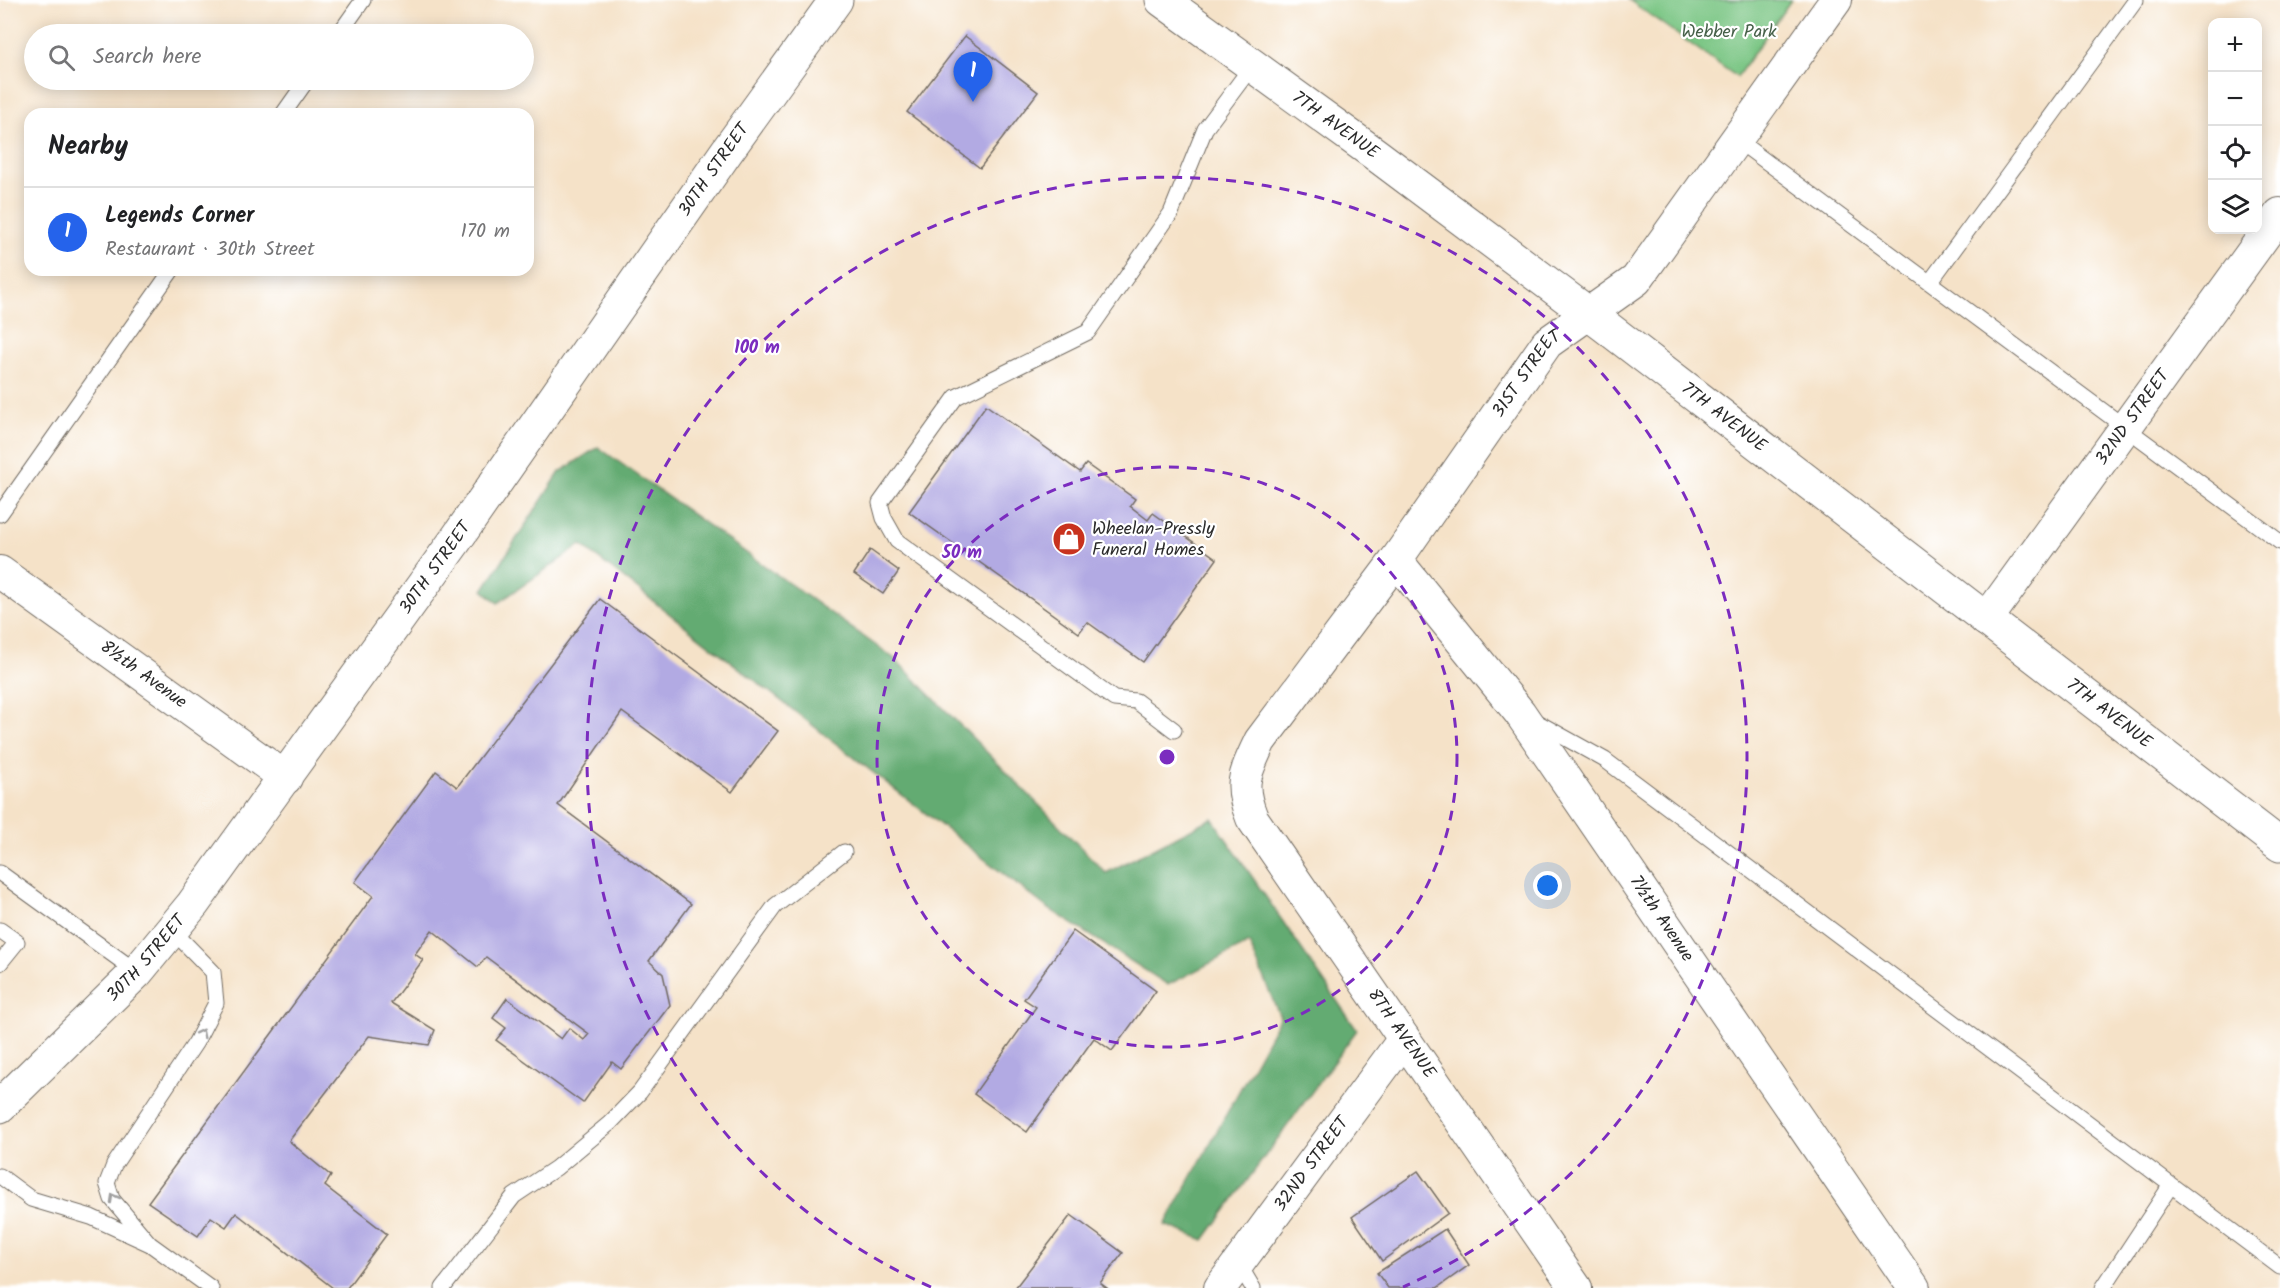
<!DOCTYPE html>
<html lang="en">
<head>
<meta charset="utf-8">
<style>
  :root { --surface:#fff; --page:#f6f6f6; --text:#202124; --muted:#757577; --line:#e0e0e0; --accent:#2563eb }
  body { margin:0; font-family:Kalam,sans-serif; background:var(--page); color:var(--text) }
  .controls { position:absolute; right:18px; top:18px; display:grid; overflow:hidden; border-radius:12px; box-shadow:0 3px 15px #0003 }
  .controls button { width:54px; height:54px; display:grid; place-items:center; padding:0; border:0; border-bottom:2px solid var(--line); background:var(--surface); color:var(--text); font:30px sans-serif }
  .you { position:absolute; left:1548px; top:886px; width:21px; height:21px; margin:-15px; border:4px solid #fff; border-radius:50%; background:#1a73e8; box-shadow:0 0 0 9px #1a73e833 }
  .badge { display:grid; place-items:center; width:39px; height:39px; border-radius:50%; background:var(--accent); color:#fff; font-size:20px; font-weight:700 }
  .pin { position:absolute; translate:-50% -50px; filter:drop-shadow(0 2px 3px #0008) }
  .pin::after { content:''; position:absolute; top:32px; width:21px; height:18px; background:inherit; clip-path:polygon(0 0,100% 0,50% 100%) }
  .list { margin:0; padding:0; list-style:none }
  h2 { display:flex; justify-content:space-between; align-items:center; height:78px; margin:0; padding:0 24px; font-size:26px }
  h2 small { font-size:20px; font-weight:400; color:var(--muted) }
  .list li { display:grid; grid-template-columns:39px 1fr auto; gap:18px; align-items:center; box-sizing:border-box; height:90px; padding:0 24px; border-top:2px solid var(--line) }
  .list b { display:block; font-size:22px; white-space:nowrap }
  .list p { margin:0; font-size:20px; white-space:nowrap; color:var(--muted) }
  .list em { font-size:20px; font-style:normal; color:var(--muted) }
  .icon { flex:none; width:33px; height:33px; fill:none; stroke:currentColor; stroke-width:2; stroke-linecap:round; stroke-linejoin:round }
  .map { position:relative; flex:none; width:2280px; height:1288px; overflow:hidden }
  .search { position:absolute; background:var(--surface); box-shadow:0 3px 15px #0003; left:24px; top:24px; width:510px; height:66px; display:flex; align-items:center; gap:15px; box-sizing:border-box; padding:0 21px; border-radius:33px; color:var(--muted); font-size:22px }
  .panel { position:absolute; background:var(--surface); box-shadow:0 3px 15px #0003; left:24px; top:108px; width:510px; height:168px; border-radius:18px }
  .map>svg:first-child { display:block }
  .green { fill:#7bc685; stroke:#537858; stroke-width:1.5 }
  .forest { fill:#64ab72; stroke:#486b4e; stroke-width:1.5 }
  .building { fill:#b2aae3 }
  .lines { fill:none; stroke-linecap:round; stroke-linejoin:round }
  .service-casing { stroke:#726b62; stroke-width:17 }
  .minor-casing { stroke:#726b62; stroke-width:34 }
  .tertiary-casing { stroke:#726b62; stroke-width:35 }
  .service { stroke:#fff; stroke-width:15 }
  .minor { stroke:#fff; stroke-width:32 }
  .tertiary { stroke:#fff; stroke-width:33 }
  .oneway { stroke:#a0a0a0 }
  .ring { fill:none; stroke:#7b2cbf; stroke-width:3; stroke-dasharray:10 8 }
  .labels { text-anchor:middle; dominant-baseline:central; stroke-width:4.5; stroke-linejoin:round; paint-order:stroke }
  .park-label { font-size:18px; fill:#47614a; stroke:#fff }
  .street-label { font-size:18px; fill:#2b2b2b; stroke:#fff }
  .poi-label { font-size:18px; fill:#2b2b2b; stroke:#fff; text-anchor:start }
  .centre { fill:#7b2cbf; stroke:#fff; stroke-width:3 }
  .ring-label { font-size:18px; text-anchor:middle; font-weight:bold; fill:#7b2cbf; stroke:#fff; stroke-width:4.5; stroke-linejoin:round; paint-order:stroke }
</style>
</head>
<body>
<div class="map">
<svg width="2280" height="1288" viewBox="0 0 2280 1288">
  <rect width="100%" height="100%" fill="#fff"/>
  <filter id="ink" filterUnits="userSpaceOnUse"><feTurbulence type="fractalNoise" baseFrequency=".0167" numOctaves="2"/><feDisplacementMap in="SourceGraphic" scale="12" xChannelSelector="R" yChannelSelector="G"/><feConvolveMatrix kernelMatrix="1 2 1 2 8 2 1 2 1" color-interpolation-filters="sRGB"/></filter>
  <filter id="wash" filterUnits="userSpaceOnUse"><feTurbulence type="fractalNoise" baseFrequency=".008" numOctaves="4" result="noise"/><feDisplacementMap in="SourceGraphic" scale="24" xChannelSelector="R" yChannelSelector="G"/><feGaussianBlur stdDeviation="1.35" result="paint"/><feColorMatrix in="noise" values="0 0 0 0 0 0 0 0 0 0 0 0 0 0 0 0 0 1.4 0 .05"/><feComposite in="paint" operator="in"/></filter>
  <g filter="url(#wash)">
    <rect width="100%" height="100%" fill="#f5e2c8"/>
    <!-- green -->
    <path class="green" d="M1629,0H1791L1737,77Z"/>
    <!-- forest -->
    <path class="forest" d="M598,447L895,659L1106,873L1212,818L1357,1030L1204,1240L1165,1225L1280,1017L1249,943L1168,985L1046,907L581,545L498,603L483,590L560,472Z"/>
    <g id="blocks">
      <!-- building -->
      <path class="building" d="M965,36L1038,92L980,168L907,112Z
        M986,405L1080,472L1086,464L1135,499L1130,506L1148,520L1153,513L1217,559L1143,662L1087,622L1079,633L909,512Z
        M870,550L899,571L883,594L854,574Z
        M600,599L778,731L732,792L622,712L558,805L691,904L649,961L663,974L670,1005L621,1069L612,1062L583,1103L496,1040L506,1028L493,1018L507,998L561,1039L569,1028L584,1040L589,1034L486,957L478,967L432,930L415,954L423,960L391,1003L435,1030L429,1045L369,1036L289,1141L331,1176L325,1186L387,1234L347,1288H333L236,1213L226,1227L211,1217L198,1236L148,1202L373,896L355,882L436,771L457,787Z
        M1073,931L1156,991L1112,1051L1094,1038L1027,1132L974,1094L1036,1007L1024,999Z
        M1418,1171L1448,1213L1382,1261L1352,1217Z
        M1071,1215L1123,1253L1100,1283L1107,1288H1015Z
        M1445,1229L1469,1265L1437,1288H1388L1377,1273Z"/>
    </g>
  </g>
  <g filter="url(#ink)">
    <use href="#blocks" fill-opacity="0" stroke="#726b62" stroke-width="1.5"/>
    <g class="lines">
      <defs>
        <path id="service" d="M339,34L363,0
          M283,114L307,80
          M1737,140L2280,542
          M1930,282L2136,0
          M0,514L172,270
          M1533,720L1605,760L2280,1267
          M1174,730L1136,701L1114,699L897,541L884,518L880,503L956,397L1088,332L1171,213L1205,129L1252,66
          M0,873L137,972
          M0,930L17,942L0,963
          M0,1176L31,1199L91,1217L150,1244L211,1288
          M150,1244L112,1199L107,1183L114,1165L196,1042L216,1003L213,972L172,930
          M1238,1263L1253,1288
          M443,1288L514,1196L556,1168L610,1123L640,1092L775,906L844,852
          M2103,1288L2171,1185"/>
        <g id="minor">
          <path d="M1396,560L1520,713L1914,1288"/>
          <path d="M0,572L286,778"/>
          <path id="s1" d="M1986,620L2280,214"/>
          <path id="s2" d="M1220,1288L1404,1039"/>
          <path id="s3" d="M1576,1288L1252,818C1238,783 1245,774 1260,741L1396,560L1547,343L1636,280L1836,0"/>
        </g>
        <g id="tertiary">
          <path id="s4" d="M1162,0L1375,154L1605,326L2280,845"/>
          <path id="s5" d="M0,1106L137,972L193,904L455,541L727,151L836,0"/>
        </g>
      </defs>
      <!-- service casing -->
      <use href="#service" class="service-casing"/>
      <!-- minor casing -->
      <use href="#minor" class="minor-casing"/>
      <!-- tertiary casing -->
      <use href="#tertiary" class="tertiary-casing"/>
      <!-- service -->
      <use href="#service" class="service"/>
      <!-- minor -->
      <use href="#minor" class="minor"/>
      <!-- tertiary -->
      <use href="#tertiary" class="tertiary"/>
    </g>
    <!-- one-way arrows -->
    <defs><path id="oneway-chevron" d="M-2-3.5L2.5 0L-2 3.5" fill="none" stroke-width="1.6" stroke-linecap="round" stroke-linejoin="round" transform="scale(1.5)"/></defs>
    <g class="oneway">
      <use href="#oneway-chevron" transform="translate(201 1033) rotate(-63)"/>
      <use href="#oneway-chevron" transform="translate(114 1198) rotate(-119)"/>
    </g>
  </g>
  <!-- distance rings -->
  <g class="ring">
    <circle cx="1167" cy="757" r="290"/>
    <path d="M931 1287A580 580 0 1 1 1403 1287"/>
  </g>
  <!-- icons -->
  <defs>
    <symbol id="shop-disc" viewBox="-11 -11 22 22"><circle r="9.5" fill="#c8321e" stroke="#fff"/><path d="M-5-2.5h2.3a2.7 3.5 0 0 1 5.4 0H5L5.5 6h-11ZM-1.5-2.5h3a1.5 2.3 0 0 0-3 0Z" fill="#fff"/></symbol>
  </defs>
  <g fill-rule="evenodd">
    <use href="#shop-disc" x="1050" y="520" width="38" height="38"/>
  </g>
  <g class="labels">
    <!-- park labels -->
    <g class="park-label">
      <text x="1729" y="32">Webber Park</text>
    </g>
    <!-- street labels -->
    <g class="street-label">
      <text stroke="none"><textPath href="#s4" startOffset="214">7TH AVENUE</textPath></text>
      <text stroke="none"><textPath href="#s5" startOffset="1180">30TH STREET</textPath></text>
      <text stroke="none"><textPath href="#s3" startOffset="1106">31ST STREET</textPath></text>
      <text stroke="none"><textPath href="#s1" startOffset="250">32ND STREET</textPath></text>
      <text stroke="none"><textPath href="#s4" startOffset="700">7TH AVENUE</textPath></text>
      <text stroke="none"><textPath href="#s5" startOffset="694">30TH STREET</textPath></text>
      <text transform="translate(143 675) rotate(36)">8½th Avenue</text>
      <text stroke="none"><textPath href="#s4" startOffset="1186">7TH AVENUE</textPath></text>
      <text transform="translate(1661 919) rotate(56)">7½th Avenue</text>
      <text stroke="none"><textPath href="#s5" startOffset="208">30TH STREET</textPath></text>
      <text transform="translate(1401 1034) rotate(55)">8TH AVENUE</text>
      <text stroke="none"><textPath href="#s2" startOffset="154">32ND STREET</textPath></text>
    </g>
    <!-- poi labels -->
    <g class="poi-label">
      <text x="1092" y="529">Wheelan-Pressly<tspan x="1092" dy="21">Funeral Homes</tspan></text>
    </g>
  </g>
  <circle cx="1167" cy="757" r="9" class="centre"/>
  <g class="ring-label">
    <text x="757" y="353">100 m</text>
    <text x="962" y="558">50 m</text>
  </g>
</svg>
<div class="controls">
<button>+</button>
<button>−</button>
<button><svg class="icon" aria-label="locate" viewBox="0 0 24 24"><circle cx="12" cy="12" r="6"/><path d="M12 2v4M12 18v4M2 12h4M18 12h4"/></svg></button>
<button><svg class="icon" aria-label="layers" viewBox="0 0 24 24"><path d="M12 4l9 5-9 5-9-5zM3 14l9 5 9-5"/></svg></button>
</div>
<div class="you"></div>
<div class="pin badge" style="left:973px;top:102px">1</div>
<div class="search"><svg class="icon" aria-label="search" viewBox="0 0 24 24"><circle cx="10" cy="10" r="6"/><path d="M15 15l6 6"/></svg>Search here</div>
<section class="panel">
<h2>Nearby<small></small></h2>
<ul class="list">
<li><span class="badge">1</span><div><b>Legends Corner</b><p>Restaurant · 30th Street</p></div><em>170 m</em></li>
</ul>
</section>
</div>
</body>
</html>
